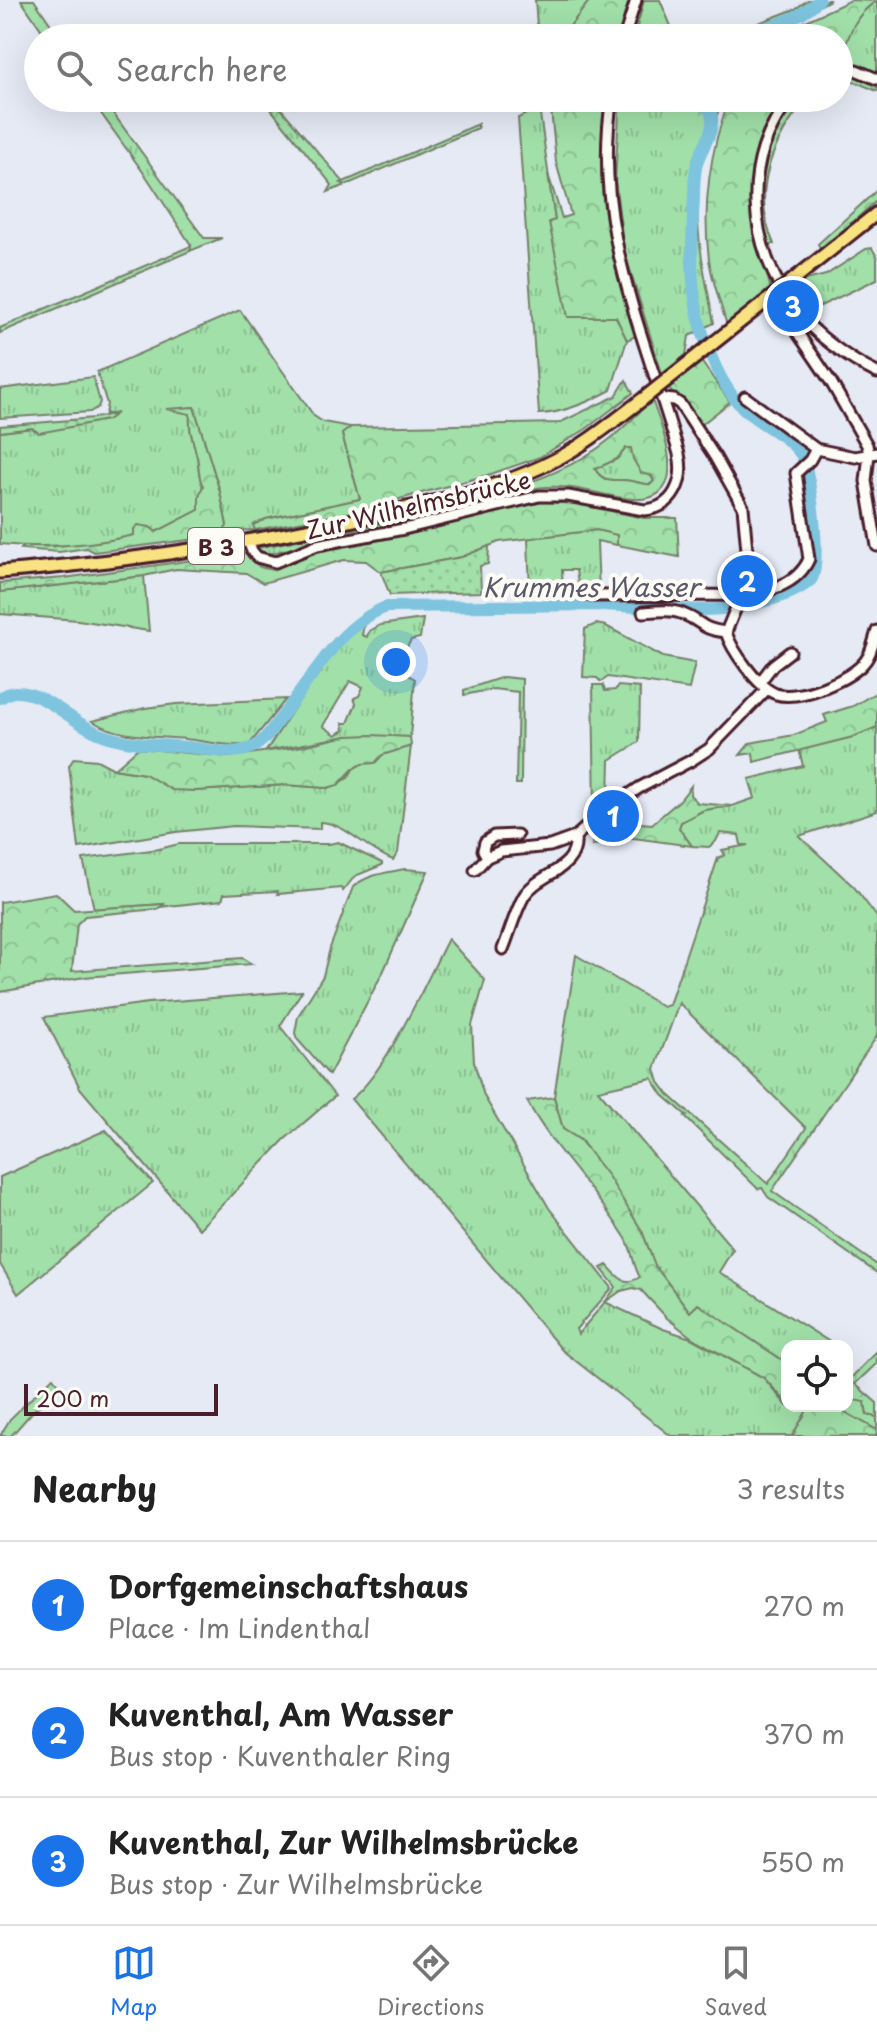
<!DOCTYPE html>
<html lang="en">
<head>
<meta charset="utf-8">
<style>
  :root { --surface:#fff; --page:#f2f2f2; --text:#222; --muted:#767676; --line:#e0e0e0; --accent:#1a73e8 }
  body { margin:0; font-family:"Playpen Sans",sans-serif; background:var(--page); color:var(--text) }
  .controls { position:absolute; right:24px; bottom:24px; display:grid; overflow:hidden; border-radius:16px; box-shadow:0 8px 32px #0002 }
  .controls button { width:72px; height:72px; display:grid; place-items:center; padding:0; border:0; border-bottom:2px solid var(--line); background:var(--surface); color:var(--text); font:40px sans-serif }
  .scale { position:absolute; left:24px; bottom:20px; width:194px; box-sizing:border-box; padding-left:8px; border:4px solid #4a1f2b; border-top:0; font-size:22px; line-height:28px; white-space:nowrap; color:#4a1f2b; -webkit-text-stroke:6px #fdfcf7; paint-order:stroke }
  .you { position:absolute; left:396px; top:662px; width:28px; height:28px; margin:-20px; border:6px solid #fff; border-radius:50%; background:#1a73e8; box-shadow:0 0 0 12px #1a73e833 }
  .badge { display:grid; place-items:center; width:52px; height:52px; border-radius:50%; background:var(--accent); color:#fff; font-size:26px; font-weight:700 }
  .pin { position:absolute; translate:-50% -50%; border:4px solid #fff; box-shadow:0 2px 8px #0006 }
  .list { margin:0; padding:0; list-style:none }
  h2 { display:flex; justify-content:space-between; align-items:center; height:104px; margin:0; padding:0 32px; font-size:34px }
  h2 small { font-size:26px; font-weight:400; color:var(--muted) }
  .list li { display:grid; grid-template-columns:52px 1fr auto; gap:24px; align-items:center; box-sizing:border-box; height:128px; padding:0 32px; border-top:2px solid var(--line) }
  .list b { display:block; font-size:30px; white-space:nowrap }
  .list p { margin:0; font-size:26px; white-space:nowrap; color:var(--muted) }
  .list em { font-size:26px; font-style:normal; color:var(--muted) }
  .icon { flex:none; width:44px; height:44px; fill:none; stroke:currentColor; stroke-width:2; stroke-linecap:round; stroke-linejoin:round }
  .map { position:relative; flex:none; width:877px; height:1436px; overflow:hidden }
  .search { position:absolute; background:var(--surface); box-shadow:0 8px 32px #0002; left:24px; right:24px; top:24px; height:88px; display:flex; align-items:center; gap:20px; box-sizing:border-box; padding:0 28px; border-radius:44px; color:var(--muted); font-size:30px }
  .sheet { height:488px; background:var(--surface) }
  nav { display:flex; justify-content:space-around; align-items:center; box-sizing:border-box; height:112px; border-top:2px solid var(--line); background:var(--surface); font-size:22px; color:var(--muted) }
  nav a { display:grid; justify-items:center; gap:4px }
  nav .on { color:var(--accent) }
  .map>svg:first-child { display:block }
  .grass { fill:url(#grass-tufts); stroke:#76806a; stroke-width:2; fill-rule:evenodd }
  .forest { fill:url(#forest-crowns); stroke:#76806a; stroke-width:2; fill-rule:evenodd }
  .park { fill:url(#park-dots); stroke:#76806a; stroke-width:2 }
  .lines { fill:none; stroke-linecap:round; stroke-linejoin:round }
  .river { stroke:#7ec4de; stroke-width:12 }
  .minor-casing { stroke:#4a1f2b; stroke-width:15 }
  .major-casing { stroke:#4a1f2b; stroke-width:17 }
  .minor { stroke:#fdfcf7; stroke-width:9 }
  .major { stroke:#f8e281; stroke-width:11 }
  .major-bridge-casing { stroke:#4a1f2b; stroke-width:17; stroke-linecap:butt }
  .major-bridge { stroke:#f8e281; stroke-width:11 }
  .labels { text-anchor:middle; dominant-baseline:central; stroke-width:8; stroke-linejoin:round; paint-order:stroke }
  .shield { fill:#fdfcf7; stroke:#806168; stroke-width:2 }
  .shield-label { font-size:22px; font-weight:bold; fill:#4a1f2b }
  .street-label { font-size:24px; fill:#4a1f2b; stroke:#fdfcf7 }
  .water-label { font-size:26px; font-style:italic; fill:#5c596a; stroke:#fdfcf7 }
</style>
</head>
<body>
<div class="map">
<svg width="877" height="1436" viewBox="0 0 877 1436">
  <defs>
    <pattern id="grass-tufts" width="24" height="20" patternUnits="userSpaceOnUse" patternTransform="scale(2)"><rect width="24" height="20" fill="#a1e0a9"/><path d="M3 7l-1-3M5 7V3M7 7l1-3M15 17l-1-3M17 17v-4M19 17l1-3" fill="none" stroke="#8cc092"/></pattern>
    <pattern id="forest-crowns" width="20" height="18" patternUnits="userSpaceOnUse" patternTransform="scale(2)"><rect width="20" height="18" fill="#a1e0a9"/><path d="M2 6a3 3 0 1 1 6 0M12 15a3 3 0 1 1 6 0" fill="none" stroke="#8cc092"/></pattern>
    <pattern id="park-dots" width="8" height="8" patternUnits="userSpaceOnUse" patternTransform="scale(2)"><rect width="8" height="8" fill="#a1e0a9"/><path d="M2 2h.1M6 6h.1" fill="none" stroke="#8cc092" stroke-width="1.8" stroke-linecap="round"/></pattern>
  </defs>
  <rect width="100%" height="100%" fill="#e5eaf5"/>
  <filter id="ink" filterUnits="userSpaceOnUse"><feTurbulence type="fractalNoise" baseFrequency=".0125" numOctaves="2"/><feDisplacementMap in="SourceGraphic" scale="16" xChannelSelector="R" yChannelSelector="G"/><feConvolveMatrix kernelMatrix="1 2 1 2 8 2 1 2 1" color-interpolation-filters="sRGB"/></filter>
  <g filter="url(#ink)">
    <!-- grass -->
    <path class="grass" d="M21,0H34L60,38H47Z
      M535,0H590L561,38H538Z
      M644,0H660L676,38H634Z
      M808,0H830L760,38H693L748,27L795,9Z
      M877,1V71L875,73L877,74V91L851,80H839V59C845,52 842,49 844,41C850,26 863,8 877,1Z
      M90,98H102L204,238H222L190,251L191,245L148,179Z
      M262,98H272L346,185L328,192L332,185Z
      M620,98H723C716,120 703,146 700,169C692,222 704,271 714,323L689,336L686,355L662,374L624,250L615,181Z
      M786,98H808C773,138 750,191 774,244L761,249C752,210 746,168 764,130C769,118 779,108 786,98Z
      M534,110L540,114L555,221L549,222L616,317L627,340L611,390C589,402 564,413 539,414L518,118Z
      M872,248L877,257V279L806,313L792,289L802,281L826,275L866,249Z
      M240,310L314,416L323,422L351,427L342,435L360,499L266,519L254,525L255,530L223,531L227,525L220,492L194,407L171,410L190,413C189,431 192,437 196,453C200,465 197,475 203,486L199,497L200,510C185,517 170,527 155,532C110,546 46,549 0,544V432L32,428L39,432L116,414H105L107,404L97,372Z
      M93,377L100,402L98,407L90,412L0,418V389Z
      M626,448H631C634,469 646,465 654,481L651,484C644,485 638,482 631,481C615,478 605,485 595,469L617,459Z
      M495,494L494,500C418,519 341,534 266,555L257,548L394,521Z
      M597,530L618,535L617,545L597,541L599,593L579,592L576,570H562L563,593L530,592L528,538Z
      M144,576L149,631L78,620L0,614V592Z
      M423,619L420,638L411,640L407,647L405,673L415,679L410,737L347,736L266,751C287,720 335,640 364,624L362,635L367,637L369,631L380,625ZM350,681L363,687L359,696L354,698L356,704L348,723H343L344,730L336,735L323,726Z
      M596,624L606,626L663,657L695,663L689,689L608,677L601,682L597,678L583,677L585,629Z
      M503,677L522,679L521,784H516L518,692L493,689L464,695V690Z
      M593,685H603L605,691L615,690L618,686L640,688L639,742L610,760L609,797L595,809Z
      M286,699L249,745C226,747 207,741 185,739C152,736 121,738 92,721L145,708L176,704Z
      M877,727V811L799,836L854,887L877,917V1036L772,1191L877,1265V1273L768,1197L762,1188L758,1189L685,1117L687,1116L663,1095L652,1078L598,1090L733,1249L719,1272L836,1346H787V1363L698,1305L690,1312L655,1266L642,1231L581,1140L563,1130L554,1097L576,955L663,1007L669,1005L718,858L725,855L722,850L748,845H741L739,835L720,833L716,841L709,847L692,846L679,828L681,822L704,810L732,806L755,798L749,779L803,766L799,749L853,737ZM679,1003L806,1128L768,1184L668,1094L659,1082L655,1069Z
      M411,746L398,853L393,860C366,850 346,823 320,822V829L234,826L176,832L79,848L69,766L74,758L97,760L114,769L145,774L196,791L285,785L327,788L348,778L353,769L362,763H375L382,755Z
      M338,842L382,863V865L355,876L343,891L341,888L277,894L278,891L224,894L222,900L159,907L163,904L94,909L83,859L159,849L179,844H329Z
      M405,869L428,871L384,970L329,1075L297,1039L295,1033L298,1016L323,976L330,948L353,887C368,874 386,873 405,869Z
      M448,939L485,980L472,1025L474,1062L484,1096L549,1208L612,1288L576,1329L578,1334L605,1302L663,1329L691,1338L764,1378L787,1406L805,1407L807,1412L792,1436H671L562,1350L351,1099C386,1073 426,981 448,939Z
      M302,991L280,1026L335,1096L284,1140L199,1229L80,1088L44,1017L148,1003Z
      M106,1130L153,1183L18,1294L0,1264V1177Z
      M53,1377L61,1387L34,1410L11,1436H0L10,1419Z
      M853,1398L866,1402L867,1415L877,1417V1430L834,1406H847V1399Z"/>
    <!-- forest -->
    <path class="forest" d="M590,0H631L620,38H561Z
      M851,0L877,1C856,12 848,36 842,57L839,59V38H769Z
      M550,98H607C604,122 601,147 601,172C602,228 622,282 638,335L627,340L616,317H568L549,222L555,220L548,174L562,218L571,215L556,162Z
      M730,98H786C779,108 770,118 764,129C739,180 758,239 771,290L727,326C721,304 712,281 709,259C702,206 710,148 730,98Z
      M478,124V128L346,185L341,183Z
      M877,190V200L821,251L818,244Z
      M191,246L190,251L0,333V328Z
      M701,361L730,402L697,428L668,387Z
      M626,380L633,393L586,429L540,457L488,475L348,513L255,530L253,525L266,519L360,499L342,434L351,427L559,423L616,396Z
      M652,400C666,438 694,509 623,498C602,495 582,488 561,487C538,485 516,492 494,500L495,494C536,481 576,467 610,439C625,427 638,413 652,400ZM626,448H631L633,459L641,473L652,476L654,481L651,484C644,485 638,482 631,481C615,478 604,485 595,469L617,459Z
      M194,407L220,492L227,526L220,536L94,552L87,548L59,552L21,549L23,546C60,547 98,544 134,535V529L138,525L150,527L156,532L199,510V497L203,486C197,475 200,465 196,453C192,436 189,432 190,414L166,409Z
      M117,413L107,420L39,433L32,428L0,432V426L94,418Z
      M543,502L577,504L644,518H677L679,557L617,545V535L597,530L499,542L462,557L381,572L366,561L344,560L263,583L246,573L176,569L144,576L0,592V583L64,578L244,553L260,567L273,570L312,553Z
      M877,692V727L853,737L754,762L753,753L740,755L750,743L794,735L827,722L824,715L853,706Z
      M372,735L410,737L411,746L382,755L375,763L362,764L353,769L338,785L327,788L285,785L196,791L172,790L145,774L114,769L138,748L228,757L297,747L347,736Z
      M691,786L690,795L698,803L732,806L704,810L681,822L679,828L692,846L619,836L592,846V841L631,813L641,823L652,824L680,800Z
      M56,893L74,910L165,904L157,909L85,916L77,924L72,971L242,958L252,964L84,977L0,992V902Z
      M554,1097L563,1129L580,1140L608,1176L642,1231L655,1266L690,1312L698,1304L787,1363V1403L764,1378L691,1337L667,1318L641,1290L633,1288L621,1291L605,1302L616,1287L601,1268L607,1265C618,1277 624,1287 640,1277C632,1265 633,1249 625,1237C595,1189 554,1151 527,1101Z
      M877,1351V1363L855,1384L877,1403V1417L867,1415L865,1402L847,1399V1382Z
      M792,1406H834L877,1430V1436H792L806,1412L805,1407Z"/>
    <!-- park -->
    <path class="park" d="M489,546L488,564L480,566L481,592L390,595L381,572L462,557Z"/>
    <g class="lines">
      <!-- river -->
      <path class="river" d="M713,38C751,30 790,28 819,0
        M0,698C6,695 10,691 17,692C45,692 73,723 98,733C129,746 161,744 194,748C212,750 230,755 248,749C260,746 268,735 275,725C309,685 335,627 386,607C457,607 528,605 599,605C644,606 699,615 744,606C764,602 796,595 811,580C822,568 811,472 802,456C788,435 764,427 746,411C725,392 713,363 704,337C689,293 691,246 694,199C694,188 694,174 697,163C701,149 714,133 712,118C711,107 701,102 692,98"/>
      <defs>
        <path id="minor" d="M624,38L636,0
          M839,68L856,70L877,79
          M792,98C739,158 748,248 795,309C814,334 848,359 877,373
          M788,299L786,311L789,320L831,382L867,445L869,454L866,481L877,546
          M745,397L816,449L855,457L877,453
          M664,399L674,400L680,404L715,457L743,507L748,561L747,581L726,632C731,649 758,688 776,694C799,701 852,680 866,660C872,652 874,640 877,631
          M248,541L252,551L257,557L275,562L317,545L404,529L539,496H568L644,510C674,508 685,481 679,454C645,335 591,224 612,98
          M591,596L741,595C767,592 797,586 809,559L796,473L810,460L816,449
          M643,612C656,611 671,609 683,614C704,622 699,629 726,632
          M760,682L773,665L790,652
          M487,857L483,850L485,842L494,836L517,835
          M475,870L487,857L501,851L550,846L575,837L603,812L639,788L692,760L709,749L767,689
          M503,949C510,932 515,912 524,896C538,873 579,871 575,837"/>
        <path id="major" d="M798,276L877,213
          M0,572C131,561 262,542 390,512C445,499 502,487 553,461C585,445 614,421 643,399"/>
      </defs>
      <!-- minor casing -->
      <use href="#minor" class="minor-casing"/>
      <!-- major casing -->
      <use href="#major" class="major-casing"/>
      <!-- minor -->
      <use href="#minor" class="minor"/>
      <!-- major -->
      <use href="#major" class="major"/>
      <defs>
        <path id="major-bridge" d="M643,399L798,276"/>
      </defs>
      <!-- major-bridge casing -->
      <use href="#major-bridge" class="major-bridge-casing"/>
      <!-- major-bridge -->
      <use href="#major-bridge" class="major-bridge"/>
    </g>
  </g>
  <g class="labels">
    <!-- shield labels -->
    <rect class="shield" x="188" y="528" width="56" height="36" rx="6"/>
    <g class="shield-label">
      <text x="216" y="546">B 3</text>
    </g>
    <!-- street labels -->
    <g class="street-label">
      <text transform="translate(418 504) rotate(-13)">Zur Wilhelmsbrücke</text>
    </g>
    <!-- water labels -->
    <g class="water-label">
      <text x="591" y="586">Krummes Wasser</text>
    </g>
  </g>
</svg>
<div class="controls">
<button><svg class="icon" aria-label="locate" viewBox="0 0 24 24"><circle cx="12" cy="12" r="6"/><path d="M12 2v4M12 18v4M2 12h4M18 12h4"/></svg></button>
</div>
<div class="scale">200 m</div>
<div class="you"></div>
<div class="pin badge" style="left:613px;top:816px">1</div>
<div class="pin badge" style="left:747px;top:581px">2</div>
<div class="pin badge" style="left:793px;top:306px">3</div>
<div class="search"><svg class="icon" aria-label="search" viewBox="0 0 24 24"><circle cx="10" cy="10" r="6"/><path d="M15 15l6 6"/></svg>Search here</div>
</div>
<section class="sheet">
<h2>Nearby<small>3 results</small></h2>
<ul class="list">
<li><span class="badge">1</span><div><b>Dorfgemeinschaftshaus</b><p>Place · Im Lindenthal</p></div><em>270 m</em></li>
<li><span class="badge">2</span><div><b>Kuventhal, Am Wasser</b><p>Bus stop · Kuventhaler Ring</p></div><em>370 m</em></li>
<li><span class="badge">3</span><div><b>Kuventhal, Zur Wilhelmsbrücke</b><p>Bus stop · Zur Wilhelmsbrücke</p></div><em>550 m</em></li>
</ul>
</section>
<nav>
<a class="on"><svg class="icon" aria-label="map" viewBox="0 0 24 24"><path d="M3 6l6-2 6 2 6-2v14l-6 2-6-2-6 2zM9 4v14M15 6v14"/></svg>Map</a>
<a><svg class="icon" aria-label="directions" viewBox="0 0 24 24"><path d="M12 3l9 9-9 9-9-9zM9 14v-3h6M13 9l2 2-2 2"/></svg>Directions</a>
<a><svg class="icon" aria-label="saved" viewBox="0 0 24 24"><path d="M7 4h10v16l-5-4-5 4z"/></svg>Saved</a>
</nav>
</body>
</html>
